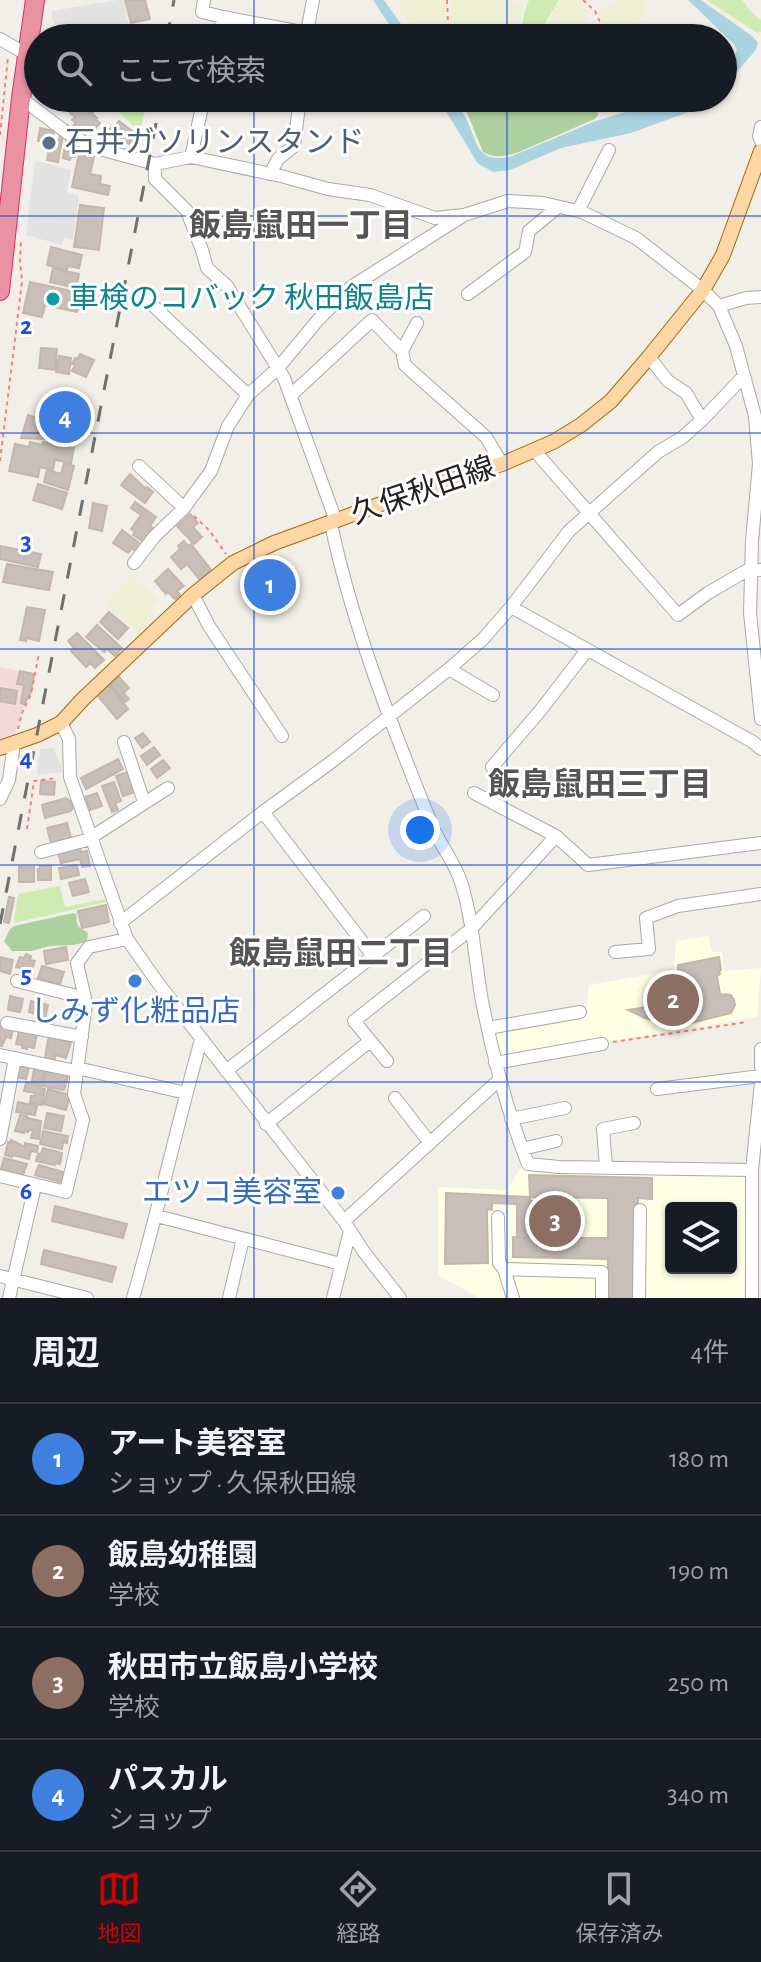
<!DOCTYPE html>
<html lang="ja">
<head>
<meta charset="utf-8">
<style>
  :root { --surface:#171b24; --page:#20242c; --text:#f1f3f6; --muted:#9ea1a6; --line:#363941; --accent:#d40000 }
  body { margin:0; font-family:"Alegreya Sans","Noto Sans JP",sans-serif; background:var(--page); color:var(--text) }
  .controls { position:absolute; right:24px; bottom:24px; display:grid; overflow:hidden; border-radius:8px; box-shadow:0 2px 6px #0004 }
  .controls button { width:72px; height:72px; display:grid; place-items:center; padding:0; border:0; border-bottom:2px solid var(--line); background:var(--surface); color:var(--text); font:40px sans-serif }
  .you { position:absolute; left:420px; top:830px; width:28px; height:28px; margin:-20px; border:6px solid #fff; border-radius:50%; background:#1a73e8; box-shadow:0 0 0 12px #1a73e833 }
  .badge { display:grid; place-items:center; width:52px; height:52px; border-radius:50%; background:var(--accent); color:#fff; font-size:26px; font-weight:700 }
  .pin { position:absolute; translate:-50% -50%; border:4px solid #fff; box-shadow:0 2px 8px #0006 }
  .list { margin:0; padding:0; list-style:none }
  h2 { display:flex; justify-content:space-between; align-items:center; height:104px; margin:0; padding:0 32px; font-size:34px }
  h2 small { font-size:26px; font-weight:400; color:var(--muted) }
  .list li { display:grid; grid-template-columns:52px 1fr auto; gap:24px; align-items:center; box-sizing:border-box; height:112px; padding:0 32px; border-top:2px solid var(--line) }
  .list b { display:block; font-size:30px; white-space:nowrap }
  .list p { margin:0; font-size:26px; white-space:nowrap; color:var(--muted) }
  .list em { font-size:26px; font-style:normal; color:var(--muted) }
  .icon { flex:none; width:44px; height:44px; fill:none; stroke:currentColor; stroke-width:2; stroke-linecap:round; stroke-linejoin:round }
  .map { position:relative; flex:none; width:761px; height:1298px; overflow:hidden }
  .search { position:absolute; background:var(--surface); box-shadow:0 2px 6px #0004; left:24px; right:24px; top:24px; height:88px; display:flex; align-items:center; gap:20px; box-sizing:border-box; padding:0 28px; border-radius:44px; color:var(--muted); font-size:30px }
  .sheet { height:552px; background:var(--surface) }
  nav { display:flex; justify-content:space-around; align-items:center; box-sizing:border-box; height:112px; border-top:2px solid var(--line); background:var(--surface); font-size:22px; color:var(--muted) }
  nav a { display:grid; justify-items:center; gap:4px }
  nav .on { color:var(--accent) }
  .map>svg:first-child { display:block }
  .commercial { fill:#f2dad9 }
  .education { fill:#ffffe5; fill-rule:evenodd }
  .farmland { fill:#eef0d5 }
  .grass { fill:#cdebb0 }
  .forest { fill:#add19e }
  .parking { fill:#e2e2e2 }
  .water { fill:#aad3df }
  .building { fill:#c7bfb8; stroke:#c4b6ab; stroke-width:2 }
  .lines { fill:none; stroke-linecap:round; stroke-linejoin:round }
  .minor-casing { stroke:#a9a9a9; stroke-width:14 }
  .major-casing { stroke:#a06b00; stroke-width:16 }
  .highway-casing { stroke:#dc2a67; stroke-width:20 }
  .path { stroke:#fa8072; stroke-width:2; stroke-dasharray:4 4; stroke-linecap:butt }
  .minor { stroke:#fff; stroke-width:12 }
  .major { stroke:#fcd6a4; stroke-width:14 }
  .highway { stroke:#e892a2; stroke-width:18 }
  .rail { stroke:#707070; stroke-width:3; stroke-dasharray:16 16; stroke-linecap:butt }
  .grid { fill:none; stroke:#1d4ed8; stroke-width:2; stroke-opacity:0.55 }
  .service-dot { fill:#5c6f8a; stroke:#fff; stroke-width:3 }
  .culture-dot { fill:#0f9aa8; stroke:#fff; stroke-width:3 }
  .shop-dot { fill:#3f7fe0; stroke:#fff; stroke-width:3 }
  .labels { text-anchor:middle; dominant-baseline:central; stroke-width:6; stroke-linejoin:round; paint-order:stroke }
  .service-label { font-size:30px; fill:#4e5e75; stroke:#fff; text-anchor:start }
  .culture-label { font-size:30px; fill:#0d838f; stroke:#fff; text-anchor:start }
  .street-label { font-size:30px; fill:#222; stroke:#fff }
  .shop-label { font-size:30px; fill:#366cbe; stroke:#fff }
  .neighbourhood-label { font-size:32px; font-weight:bold; fill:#555; stroke:#fff }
  .grid-label { font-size:26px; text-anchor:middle; font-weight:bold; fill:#1d4ed8; stroke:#fff; stroke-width:6; stroke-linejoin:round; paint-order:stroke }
</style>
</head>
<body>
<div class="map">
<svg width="761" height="1298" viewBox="0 0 761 1298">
  <rect width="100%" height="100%" fill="#f2efe9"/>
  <!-- commercial -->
  <path class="commercial" d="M0,667L34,674L31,692L23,709L14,737L0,741Z"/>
  <!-- education -->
  <path class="education" d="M708,936L712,952H722L724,971L761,968L757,1017L499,1060L492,1031L586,1015L589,985L674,970L676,941Z
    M521,1167L747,1176L744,1298H480L438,1275V1187L507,1190ZM671,1208H731V1268H671Z"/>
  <!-- farmland -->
  <path class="farmland" d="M400,0H446L445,22H414L403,16L399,8Z
    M451,0H505L524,7L517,38H455L451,26Z
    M560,0H578L589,10L586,20L570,38H538Z
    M618,0H642L648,15L608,34L598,12Z
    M600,98H651L649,103L604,115L600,111Z
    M132,575L159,600L149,610L155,616L139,633L106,603Z"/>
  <!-- grass -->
  <path class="grass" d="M529,0H559L536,38H519L525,11Z
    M707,0H742L752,13L761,20V32L757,33Z
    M107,98H148L140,132L119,112Z
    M60,886L65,907L105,899L106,902L14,923L18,894Z"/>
  <!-- forest -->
  <path class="forest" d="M461,98H595L598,115L595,119L519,152C506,156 496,159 483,152Z
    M73,913L77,914C75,926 79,927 88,933L87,942L73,945L50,946L32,951H12L4,941L10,929L14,926Z"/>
  <!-- parking -->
  <path class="parking" d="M118,0H123L129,26L137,38H66L52,20V11Z
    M35,160L71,170L67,192L79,196L73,240L64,238L62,245L26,235Z
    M54,748L63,772L37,775L40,749Z"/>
  <!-- water -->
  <path class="water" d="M373,0H384L411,38H398Z
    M688,0H701L752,36L758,43L755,51L723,88V72L732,62L737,50L734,44Z
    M438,98H453C458,105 463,112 467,120C478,145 477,163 510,157L593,122L671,98H712L702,107L631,133L561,148L510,170L494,172L478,164Z"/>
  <!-- building -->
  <path class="building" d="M125,0H145L150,19L131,23Z
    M81,98H104L105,99L99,103L101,105L93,112Z
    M77,100L97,118L95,119L100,123L96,128L93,125L84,135L73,126L76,123L72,120L75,117L70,113L73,109L71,107Z
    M119,121L136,134L129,144L118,136L115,139L107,133L113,125L115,127Z
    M40,128L54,131L52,143L38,141Z
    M60,135H63L58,162L47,160L50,145L58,147Z
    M66,141L77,143L75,157H71L70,160L63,158Z
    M79,154L94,157L90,174L101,176L100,184L110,186L108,195L72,187Z
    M80,205L104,208L99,250L74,247Z
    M51,247L82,255L79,268L68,266L67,270L47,265Z
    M53,268L79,274L76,288L50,282Z
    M30,282L81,293L77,312L45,305L42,317L23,313Z
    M41,348L57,349L55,370L39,368Z
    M80,354L94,360L86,377L72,371L75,365L72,364L75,358L78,359Z
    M59,356L71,358L69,374L56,372Z
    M60,406L79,411L75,425L56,420Z
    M28,415L50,422L44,439L21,438Z
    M53,423L70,427L68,437L72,438L70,448H74L71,463L55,460L53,470L40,467L38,477L9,471L15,444L29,447L30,442L43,445V442L52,444L54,437L51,436Z
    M64,463L74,466L68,490L44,482L47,470L61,474Z
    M130,474L146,489L147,487L153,492L145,503L121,485Z
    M38,484L67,493L62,509L33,500Z
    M135,502L156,517L150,526L153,528L144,542L133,535L135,532L131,529L141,515L131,508Z
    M93,503L107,506L102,531L89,528Z
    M190,514L198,523L193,527L202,537L194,544L177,526Z
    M122,530L142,545L137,552L132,548L128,553L113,543Z
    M184,541L188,546L191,544L212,571L200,580L187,564L181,569L171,557L180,549L178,546Z
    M0,546L41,554L38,567L0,559Z
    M7,564L53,572L49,590L3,582Z
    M168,569L184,586L177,591L180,595L175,599L168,592L166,594L155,581Z
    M27,607L45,610L39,641L27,638L26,641L20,640Z
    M109,612L128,628L118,639L100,622Z
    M97,625L122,648L115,656L107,649L104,652L86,637Z
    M77,633L104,660L95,668L90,663L86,667L71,651L74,648L68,641Z
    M20,671L34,674L31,692L24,704L21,703L24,685L17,684Z
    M119,677L129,688L123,693L129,699L125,702L110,685Z
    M109,685L128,709L117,719L97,695Z
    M0,688L17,691L15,704L0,701Z
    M143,733L150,742L142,748L135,738Z
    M154,747L160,755L147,765L141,756Z
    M118,759L123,769L86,789L81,778Z
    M163,760L170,768L157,778L151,769Z
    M128,772L135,792L123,796L116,776Z
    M41,781L55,782L54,795L40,794Z
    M114,782L121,801L115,803L118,810L112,812L102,786Z
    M97,793L102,806L90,810L85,797Z
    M66,798L72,803L73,808L71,811L45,818L42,805Z
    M67,823L71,838L51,843L47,828Z
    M80,848L81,852L87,851L90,866L82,867L80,859L61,863L58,853Z
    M77,865L79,875L61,879L59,868Z
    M40,866H51V880H38V869H40Z
    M19,867H34V882H19Z
    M85,879L89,892L73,896L69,883Z
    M9,897L14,898L9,923L4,922Z
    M106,905L109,922L82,928L78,911Z
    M66,947L68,960L46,964L44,951Z
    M26,954L31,956L30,960L35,961L31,972L16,967L20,957L24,958Z
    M0,957L13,960L10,974L0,971Z
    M719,957L721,970L719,971L720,974L717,976L720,994L731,995L734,1000L735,1005L731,1013L691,1023H684L673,1026L645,1018L628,1010L677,1002L678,965Z
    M42,966L64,972L60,984L38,978Z
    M10,996L23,999L20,1012L8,1010Z
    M31,1001L48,1005L45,1019L36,1016V1014L29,1012Z
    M0,1026L13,1028L11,1038L6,1037L2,1046H0Z
    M19,1031L37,1034L34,1048L27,1046V1049L22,1048V1045L16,1044Z
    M50,1037L71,1042L66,1058L55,1055V1060L45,1058L48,1040Z
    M18,1065L29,1067L26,1079L16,1077Z
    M34,1069L44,1070L42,1083L32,1081Z
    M46,1069L69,1073L64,1090L43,1086Z
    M26,1082L41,1085L40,1088L45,1089L42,1105L30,1103L31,1096H34L35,1093L24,1091Z
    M48,1089L70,1095L66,1110L44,1104Z
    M18,1102L37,1106L35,1115L16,1112Z
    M47,1113L64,1116L61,1131L44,1128Z
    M20,1115L27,1116V1118L41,1121L39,1139L31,1138L33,1130H29L28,1132L24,1131V1133L15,1131Z
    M43,1131L68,1136L67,1143L63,1142L62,1149L40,1144Z
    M11,1140L25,1147V1143L38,1146L37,1152L31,1151L29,1159L13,1155L12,1157L5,1155L8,1142H11Z
    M43,1148L62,1153L60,1164L56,1163L55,1165L36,1161L38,1154H41Z
    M4,1158L27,1164L23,1175L1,1169Z
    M39,1165L63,1172L62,1173L66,1174L65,1180L61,1179L60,1182L35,1175Z
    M529,1175L652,1178V1199L638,1198L636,1298H608V1259L513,1257V1237L528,1238L529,1201L551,1202L550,1238H608V1198L530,1197Z
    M446,1193L530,1197L528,1238L517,1237V1204L492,1203V1210L487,1209L488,1263L445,1264Z
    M55,1206L127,1224L123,1238L52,1221Z
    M44,1250L116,1267L112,1282L41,1264Z"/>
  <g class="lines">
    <defs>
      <path id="minor" d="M204,0L202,12L223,17
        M218,38L223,17L307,33L362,31
        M306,38L313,0
        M0,39L26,54
        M21,98L66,132L92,147L155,164L191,157L281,176L328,189L370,195L435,218L464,215L508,201L543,203L582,212L636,238L703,290L719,306L736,346L755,416L759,464L752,541L750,613L761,719
        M299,103L321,98
        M761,127L759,136L761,141
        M191,157L204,98
        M155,164V179L187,211L202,250L207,268L227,286L284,378L336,521
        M270,174L278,159L294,146L300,98
        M578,211L609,150
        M468,294L525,252L529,231L558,207
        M145,298L248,395
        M719,306L746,298L761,297
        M402,351L417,323
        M649,357L668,381L686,393L702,420
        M291,395L372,320L402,351L405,365L417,376L486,437L502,464
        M534,450L678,615L708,593L751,568L761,570
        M139,466L184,508L211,471L228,426L248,395L278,368L318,320L351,287L461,217
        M331,524C353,628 393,729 433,828C441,846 455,863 461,882C473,920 475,961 482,1001C493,1057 507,1111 528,1164L559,1167L752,1170
        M134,563L154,537L184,508
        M193,595L209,626L282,736
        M511,607L753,742L761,749
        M449,669L493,695
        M61,723L69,739L70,777L127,939L158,983L344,1221L364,1252L400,1298
        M124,742L144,802
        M492,767L540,711L587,650
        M474,793L556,836L588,865L761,843
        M0,799L9,780L14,743
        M263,812L373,956
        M41,852L87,840L168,788
        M120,923L263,812L334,760L449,669L483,639L511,607L569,531L658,452L683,437L702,420L744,376
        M615,952L649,949L646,918L678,906L761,894
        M17,981L85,998
        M7,1023L82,1037
        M488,1028L580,1012
        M761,1049V1067
        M0,1055L71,1070L77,1068L186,1093
        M387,1061L354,1021L471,929L556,836
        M495,1063L602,1044
        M226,1071L424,916
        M657,1089L761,1076
        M395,1098L430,1143
        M511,1119L565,1108
        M266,1124L370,1041
        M0,1139L15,1058
        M522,1149L556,1141
        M606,1167L603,1129L634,1123
        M0,1176L66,1192L83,1120L74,1094L86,1003L77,963L89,947L127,939
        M157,1216L341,1264
        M498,1217L499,1263L504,1269
        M344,1221L499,1080
        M0,1276L87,1298
        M9,1298L35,1186
        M133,1298C158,1212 177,1125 201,1040
        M229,1298L243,1239
        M333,1298L350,1231
        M513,1298L504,1269L602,1272V1298
        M639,1298L640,1210
        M752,1298V1170L761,1083"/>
      <path id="major" d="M0,748L37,735L61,723L83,699L193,595L233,563L274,543L411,493L502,464L553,442L581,425L611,401L649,357L703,290L723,255L761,151"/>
      <path id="highway" d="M0,291L21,98L35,0"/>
    </defs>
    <!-- minor casing -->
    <use href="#minor" class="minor-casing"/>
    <!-- major casing -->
    <use href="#major" class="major-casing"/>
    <!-- highway casing -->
    <use href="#highway" class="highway-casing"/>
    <!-- path -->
    <path class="path" d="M447,0L448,25L453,38
      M583,0L595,11L607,38
      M0,135L8,57
      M0,461L22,282L20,261L21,240
      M194,516L209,530L226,554
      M18,729L22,713L31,694L39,653
      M27,829L34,781L57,778
      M613,1042L747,1022"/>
    <!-- minor -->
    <use href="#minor" class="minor"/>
    <!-- major -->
    <use href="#major" class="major"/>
    <!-- highway -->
    <use href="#highway" class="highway"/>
    <!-- rail -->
    <path class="rail" d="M167,38L174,0
      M0,924L161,98"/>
  </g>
  <!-- grid -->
  <path class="grid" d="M254,0V38M507,0V38M254,98V1298M507,98V1298M0,216H761M0,433H761M0,649H761M0,865H761M0,1082H761"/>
  <!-- markers -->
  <circle class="service-dot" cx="49" cy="143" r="8"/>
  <circle class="culture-dot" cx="53" cy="299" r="8"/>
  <g class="shop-dot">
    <circle cx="135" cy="981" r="8"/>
    <circle cx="338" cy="1193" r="8"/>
  </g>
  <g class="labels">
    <!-- service labels -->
    <g class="service-label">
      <text x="65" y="143">石井ガソリンスタンド</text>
    </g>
    <!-- culture labels -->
    <g class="culture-label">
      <text x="69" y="299">車検のコバック 秋田飯島店</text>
    </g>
    <!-- street labels -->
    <g class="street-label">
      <text transform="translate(423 491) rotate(-19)">久保秋田線</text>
    </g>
    <!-- shop labels -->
    <g class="shop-label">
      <text x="135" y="1012">しみず化粧品店</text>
      <text x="322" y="1193" text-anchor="end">エツコ美容室</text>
    </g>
    <!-- neighbourhood labels -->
    <g class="neighbourhood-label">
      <text x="301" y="226">飯島鼠田一丁目</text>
      <text x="600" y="785">飯島鼠田三丁目</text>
      <text x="341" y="954">飯島鼠田二丁目</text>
    </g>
  </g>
  <g class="grid-label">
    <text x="26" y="334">2</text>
    <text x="26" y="550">3</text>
    <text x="26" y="766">4</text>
    <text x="26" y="983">5</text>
    <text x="26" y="1199">6</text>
  </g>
</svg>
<div class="controls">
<button><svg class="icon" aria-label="layers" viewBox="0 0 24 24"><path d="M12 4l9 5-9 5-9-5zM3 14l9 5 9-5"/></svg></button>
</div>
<div class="you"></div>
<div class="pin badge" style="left:270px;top:585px;background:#3f7fe0">1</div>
<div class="pin badge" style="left:673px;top:1000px;background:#8d6e63">2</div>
<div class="pin badge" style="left:555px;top:1221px;background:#8d6e63">3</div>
<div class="pin badge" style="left:65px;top:417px;background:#3f7fe0">4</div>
<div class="search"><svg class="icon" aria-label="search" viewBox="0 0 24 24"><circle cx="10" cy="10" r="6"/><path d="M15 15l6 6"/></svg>ここで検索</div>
</div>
<section class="sheet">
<h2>周辺<small>4件</small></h2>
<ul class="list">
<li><span class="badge" style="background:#3f7fe0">1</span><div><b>アート美容室</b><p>ショップ · 久保秋田線</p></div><em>180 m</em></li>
<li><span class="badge" style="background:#8d6e63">2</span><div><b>飯島幼稚園</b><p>学校</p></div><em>190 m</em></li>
<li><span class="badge" style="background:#8d6e63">3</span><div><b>秋田市立飯島小学校</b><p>学校</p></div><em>250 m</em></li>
<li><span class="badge" style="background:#3f7fe0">4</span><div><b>パスカル</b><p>ショップ</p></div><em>340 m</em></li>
</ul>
</section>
<nav>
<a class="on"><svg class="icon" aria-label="map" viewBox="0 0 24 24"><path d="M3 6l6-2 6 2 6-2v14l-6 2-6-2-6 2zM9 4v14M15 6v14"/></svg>地図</a>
<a><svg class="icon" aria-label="directions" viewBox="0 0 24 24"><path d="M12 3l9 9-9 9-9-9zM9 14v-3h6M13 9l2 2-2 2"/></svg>経路</a>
<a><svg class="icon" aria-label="saved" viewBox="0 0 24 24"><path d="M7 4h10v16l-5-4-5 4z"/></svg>保存済み</a>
</nav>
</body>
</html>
